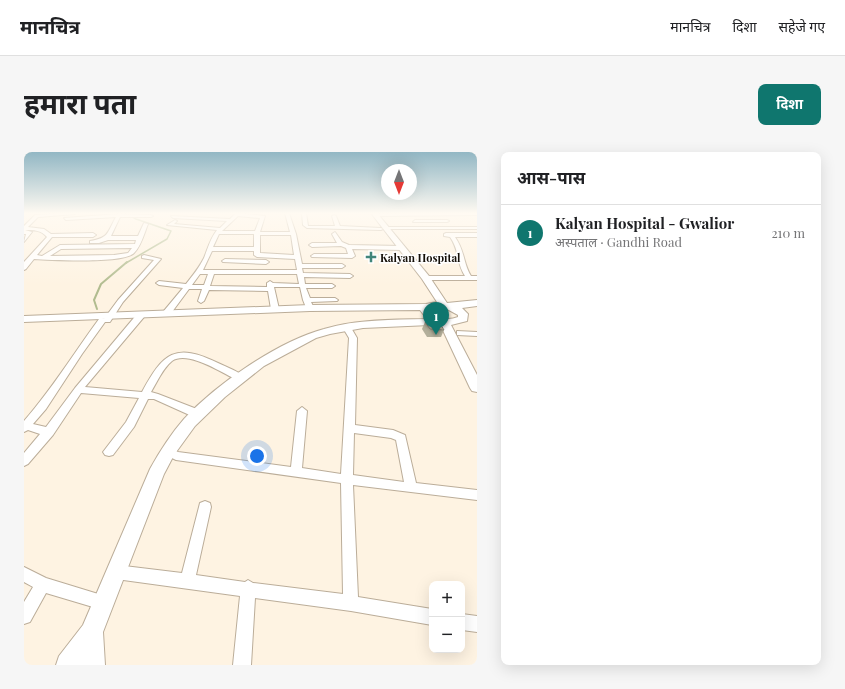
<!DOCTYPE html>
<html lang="hi">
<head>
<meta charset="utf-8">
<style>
  :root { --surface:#fff; --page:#f6f6f6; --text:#202124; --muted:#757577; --line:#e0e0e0; --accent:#0f766e }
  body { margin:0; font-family:"Playfair Display","Noto Sans Devanagari",serif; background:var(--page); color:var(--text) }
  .controls { position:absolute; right:12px; bottom:12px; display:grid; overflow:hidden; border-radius:8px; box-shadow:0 4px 16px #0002 }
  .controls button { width:36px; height:36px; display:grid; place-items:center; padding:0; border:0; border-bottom:1px solid var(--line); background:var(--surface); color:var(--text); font:20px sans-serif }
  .compass { position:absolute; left:357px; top:12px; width:36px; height:36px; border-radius:50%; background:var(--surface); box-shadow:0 4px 16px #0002; rotate:180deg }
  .you { position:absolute; left:233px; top:304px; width:14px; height:14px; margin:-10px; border:3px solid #fff; border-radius:50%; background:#1a73e8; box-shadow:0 0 0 6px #1a73e833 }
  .badge { display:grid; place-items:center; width:26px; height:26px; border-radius:50%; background:var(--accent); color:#fff; font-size:13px; font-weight:700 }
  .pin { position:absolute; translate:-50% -33px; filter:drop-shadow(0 1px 2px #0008) }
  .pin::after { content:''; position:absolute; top:21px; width:14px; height:12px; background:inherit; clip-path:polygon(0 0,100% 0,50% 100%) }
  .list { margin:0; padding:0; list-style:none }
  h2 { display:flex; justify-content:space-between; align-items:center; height:52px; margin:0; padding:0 16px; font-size:17px }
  h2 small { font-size:13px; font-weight:400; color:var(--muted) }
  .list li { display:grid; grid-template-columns:26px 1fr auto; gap:12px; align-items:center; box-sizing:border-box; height:56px; padding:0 16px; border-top:1px solid var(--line) }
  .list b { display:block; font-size:15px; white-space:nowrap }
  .list p { margin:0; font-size:13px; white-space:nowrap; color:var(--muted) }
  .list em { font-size:13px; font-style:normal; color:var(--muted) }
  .map { position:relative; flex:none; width:453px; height:513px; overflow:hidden; border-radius:8px }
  header { display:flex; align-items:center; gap:24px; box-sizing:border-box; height:56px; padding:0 20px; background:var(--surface); border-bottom:1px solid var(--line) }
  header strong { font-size:19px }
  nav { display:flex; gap:22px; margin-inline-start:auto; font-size:14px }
  .intro { display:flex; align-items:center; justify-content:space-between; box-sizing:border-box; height:96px; padding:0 24px }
  h1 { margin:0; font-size:28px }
  .button { padding:10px 18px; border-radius:8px; background:var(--accent); color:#fff; font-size:14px; font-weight:700 }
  main { display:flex; gap:24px; padding:0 24px }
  aside { flex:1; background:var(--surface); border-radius:8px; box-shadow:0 4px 16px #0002 }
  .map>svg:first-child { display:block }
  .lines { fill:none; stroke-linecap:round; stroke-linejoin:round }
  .stream-far1 { stroke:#b1bc8f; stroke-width:1.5 }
  .stream { stroke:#b1bc8f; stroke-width:2 }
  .street-casing { stroke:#bbad99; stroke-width:2 }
  .secondary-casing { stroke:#bbad99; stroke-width:2 }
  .street { fill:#fff; fill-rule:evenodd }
  .secondary { fill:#fff; fill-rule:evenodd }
  .wall { fill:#b3af9b }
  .building { fill:#d0cbb4; stroke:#928e7e }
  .poi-dot { fill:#41857a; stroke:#fff; stroke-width:1.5 }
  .labels { text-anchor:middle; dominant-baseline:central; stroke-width:3; stroke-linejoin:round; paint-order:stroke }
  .far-poi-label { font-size:11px; font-weight:bold; fill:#151009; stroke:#fff; text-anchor:start }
</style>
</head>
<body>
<header>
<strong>मानचित्र</strong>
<nav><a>मानचित्र</a><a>दिशा</a><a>सहेजे गए</a></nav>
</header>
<div class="intro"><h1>हमारा पता</h1><a class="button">दिशा</a></div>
<main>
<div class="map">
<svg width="453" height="513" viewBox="0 0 453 513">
  <rect width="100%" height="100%" fill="#fef3e2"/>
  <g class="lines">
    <!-- stream-far1 -->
    <path class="stream-far1" d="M101,61L112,67L147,79L143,87L102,111"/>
    <!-- stream -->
    <path class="stream" d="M73,157L70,148L77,132L103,110"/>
    <defs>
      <path id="street" d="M42,61L51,62L14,65L4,75L20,77L27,82L69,81L72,83L69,85H28L13,103L18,104L36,93L111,92L112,88H84L75,91H66V89C85,86 83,81 92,65L42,68L40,66L95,62L127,63L129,64L127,65H96L87,84H114L120,71L124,72C120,82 117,94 110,101C100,112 26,108 10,107L2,117L0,118V110L23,85C17,78 10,78 1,78L8,80L0,90L2,82H0V74L11,63ZM108,96L104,101L90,103L26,104L37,97Z
        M212,61L241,64L236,80H266L261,61H265L272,82L278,112H318L321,114L318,116H278L279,121L326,122L329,124L326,126L280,125L281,132H308L311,134L308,136H282L286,146H311L314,148L313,149L287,150L290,156L286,158H283L279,148L276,135H250L255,157L251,159L247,157L244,139L185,138L180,149L177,151L174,149L178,137H165L145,164H139V160L159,136L135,133L132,131L135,129L162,132C169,123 175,116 180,106C184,96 186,87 193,78L143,73L151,68L153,69L150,72L196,76L203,69L149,66L147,64L206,67ZM214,64L236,66L231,79H198ZM195,82H230V95H189ZM236,83H267L270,103L236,101ZM188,99H230V103L233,105L271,107L273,118H179ZM176,122H184L180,133H168ZM190,122H273L275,132L249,131L246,129L243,131V135L186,134Z
        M278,61H282L284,74H311L308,64L310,63L312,64L316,74L357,76L359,77L357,78L283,76L279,73Z
        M453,61V63L353,64L351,63L353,62Z
        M391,68H423L425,69L423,70H389Z
        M362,75H453V77H360Z
        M311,80L318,90L325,93L378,94L381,96L378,98L328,97L331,104L328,106L288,105L287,104L290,102H324L322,96L317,94L288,95L285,93L288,91H313L308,82Z
        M422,81H453V85H431C441,99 439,111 447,124H453V128H402L399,126L402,124H441C432,110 436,99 426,85L420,84V82Z
        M120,103L137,107L99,150L86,170H81L58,202L22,257L9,272L22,275L51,236L114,161H120V165L61,235L118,240C139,201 151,190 194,211C202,215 215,219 221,226L216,229L213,228C198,221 164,198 148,209C139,216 133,230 127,240L134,242L178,259L179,262L178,265H170L130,247H124L110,275L89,303L85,304L81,303L79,300L102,270L115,246L57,241L29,283L4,312L0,314V301L16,282L4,278L0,280V269C28,237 50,201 75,167H80L94,148L130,108L118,106V104Z
        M201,107L242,108L245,110L242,112L199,110L198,109Z
        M320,174H326L333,186L331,273L369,278L381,283L392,331L453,338V348L329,333L334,445L408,457V473L327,459L231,446L227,513H209L216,444L92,427L87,425L85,420L87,415L92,413L158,421L175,355L176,351L181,349L186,351L187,355L172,423L221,430L224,428L229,431L319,442L317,331L152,308L140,302L138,299L140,296L144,295L154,300L267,315L273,259L278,255L283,259L278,316L317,322L325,186L319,176ZM330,281L367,286L372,288L380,330L329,323Z
        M433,179L453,180V184L433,183Z
        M0,415L22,426L84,445L87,450L84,455L79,458L22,441L6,470L0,472V450L9,435L0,430Z
        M438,462L453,464V480L438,478Z"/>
      <path id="secondary" d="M347,61H353L405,124L423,151L453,148V154L438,156L444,162L443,169L427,173L453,223V240L448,239L446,236L416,172L412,171L406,173L339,176L306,182L292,186L240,214L201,245L171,274L150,303L140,322L79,480L81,513H32L35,504L59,473L126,317C136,299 147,282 160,267C192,232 255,189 300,177C333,167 369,168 403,167L396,158L286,159L0,170V164L286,153L402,152L413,150L398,127ZM410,156L423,157L434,163V165C424,169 412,167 407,158Z"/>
    </defs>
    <!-- street casing -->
    <use href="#street" class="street-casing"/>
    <!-- secondary casing -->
    <use href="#secondary" class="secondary-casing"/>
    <!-- street -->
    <use href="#street" class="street"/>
    <!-- secondary -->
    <use href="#secondary" class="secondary"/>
  </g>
  <!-- wall -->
  <path class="wall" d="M401,170L420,178L417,185H403L398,177Z"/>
  <!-- building -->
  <path class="building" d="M401,170H415L420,178L406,177Z"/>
  <!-- sky -->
  <linearGradient id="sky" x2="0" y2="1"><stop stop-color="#92b7c4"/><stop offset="0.46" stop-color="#fffaf2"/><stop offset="1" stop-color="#fffaf2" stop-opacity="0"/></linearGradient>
  <rect width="453" height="133" fill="url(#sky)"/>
  <!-- markers -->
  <path class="poi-dot" d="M345 99h4v4h4v4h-4v4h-4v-4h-4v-4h4z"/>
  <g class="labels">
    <!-- far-poi labels -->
    <g class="far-poi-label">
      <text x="356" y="105">Kalyan Hospital</text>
    </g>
  </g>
</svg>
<div class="controls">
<button>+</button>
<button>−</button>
</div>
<svg class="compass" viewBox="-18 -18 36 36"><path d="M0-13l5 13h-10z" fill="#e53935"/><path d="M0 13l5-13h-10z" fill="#757577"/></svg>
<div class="you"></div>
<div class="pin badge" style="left:412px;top:183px">1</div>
</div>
<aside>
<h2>आस-पास<small></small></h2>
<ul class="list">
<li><span class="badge">1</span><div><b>Kalyan Hospital - Gwalior</b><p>अस्पताल · Gandhi Road</p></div><em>210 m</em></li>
</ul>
</aside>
</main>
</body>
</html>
